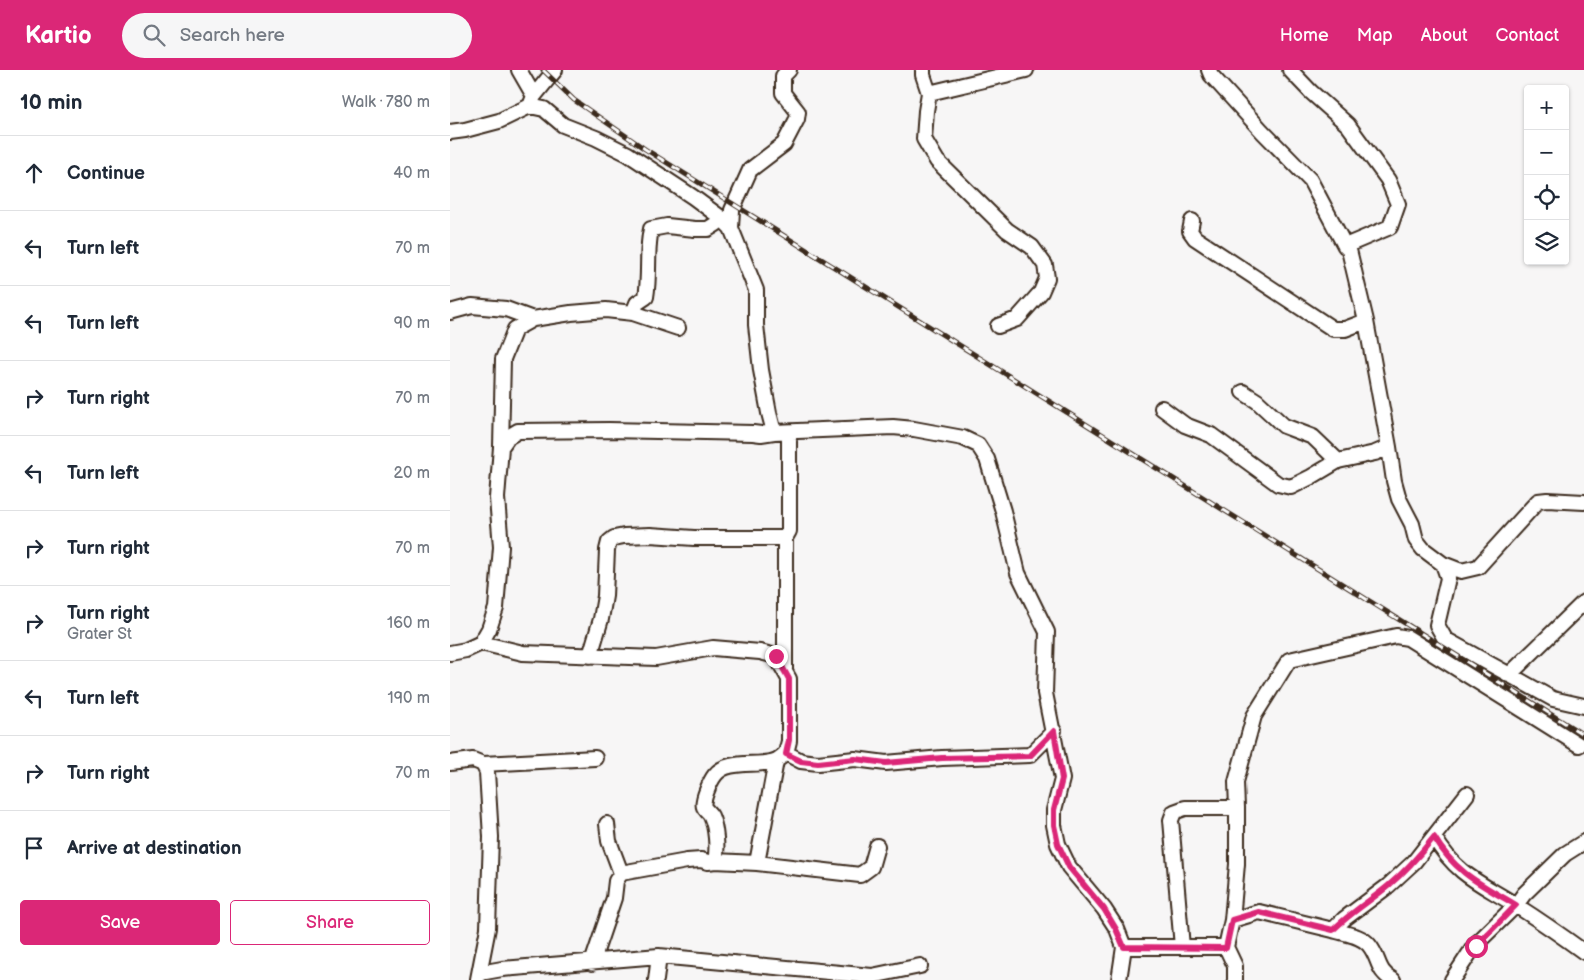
<!DOCTYPE html>
<html lang="en">
<head>
<meta charset="utf-8">
<style>
  :root { --surface:#fff; --page:#f6f6f7; --text:#1f2937; --muted:#747a83; --line:#e0e1e3; --accent:#db2777 }
  body { margin:0; font-family:"Balsamiq Sans",sans-serif; background:var(--page); color:var(--text) }
  .controls { position:absolute; right:15px; top:15px; display:grid; overflow:hidden; border-radius:5px; box-shadow:0 1px 4px #0004 }
  .controls button { width:45px; height:45px; display:grid; place-items:center; padding:0; border:0; border-bottom:1px solid var(--line); background:var(--surface); color:var(--text); font:25px sans-serif }
  .stop { position:absolute; width:15px; height:15px; margin:-11px; border:4px solid #db2777; border-radius:50%; background:#fff }
  .stop.end { background:#db2777; border-color:#fff; box-shadow:0 1px 5px #0008 }
  .list { margin:0; padding:0; list-style:none }
  h2 { display:flex; justify-content:space-between; align-items:center; height:65px; margin:0; padding:0 20px; font-size:21px }
  h2 small { font-size:16px; font-weight:400; color:var(--muted) }
  .list li { display:grid; grid-template-columns:32px 1fr auto; gap:15px; align-items:center; box-sizing:border-box; height:75px; padding:0 20px; border-top:1px solid var(--line) }
  .list b { display:block; font-size:19px; white-space:nowrap }
  .list p { margin:0; font-size:16px; white-space:nowrap; color:var(--muted) }
  .list em { font-size:16px; font-style:normal; color:var(--muted) }
  .actions { display:flex; gap:10px; padding:15px 20px }
  .actions a { flex:1; padding:11px 0; border:1px solid var(--accent); border-radius:5px; text-align:center; font-size:18px; color:var(--accent) }
  .actions .main { background:var(--accent); color:#fff }
  .icon { flex:none; width:28px; height:28px; fill:none; stroke:currentColor; stroke-width:2; stroke-linecap:round; stroke-linejoin:round }
  .map { position:relative; flex:none; width:1134px; height:910px; overflow:hidden }
  header { display:flex; align-items:center; gap:30px; box-sizing:border-box; height:70px; padding:0 25px; background:var(--accent); color:#fff }
  header strong { font-size:24px }
  nav { display:flex; gap:28px; margin-inline-start:auto; font-size:18px }
  .search { width:350px; height:45px; background:var(--page); display:flex; align-items:center; gap:12px; box-sizing:border-box; padding:0 18px; border-radius:28px; color:var(--muted); font-size:19px }
  main { display:flex }
  aside { flex:1; background:var(--surface) }
  .map>svg:first-child { display:block }
  .lines { fill:none; stroke-linecap:round; stroke-linejoin:round }
  .minor-casing { stroke:#3b2a1e; stroke-width:18 }
  .minor { stroke:#fff; stroke-width:14 }
  .rail-casing { stroke:#3b2a1e; stroke-width:5 }
  .rail { stroke:#fff; stroke-width:3; stroke-dasharray:9; stroke-linecap:butt }
  .route { stroke:#db2777; stroke-width:6 }
</style>
</head>
<body>
<header>
<strong>Kartio</strong>
<div class="search"><svg class="icon" aria-label="search" viewBox="0 0 24 24"><circle cx="10" cy="10" r="6"/><path d="M15 15l6 6"/></svg>Search here</div>
<nav><a>Home</a><a>Map</a><a>About</a><a>Contact</a></nav>
</header>
<main>
<aside>
<h2>10 min<small>Walk · 780 m</small></h2>
<ul class="list">
<li><svg class="icon" aria-label="ahead" viewBox="0 0 24 24"><path d="M12 20V5M6 11l6-6 6 6"/></svg><div><b>Continue</b></div><em>40 m</em></li>
<li><svg class="icon" aria-label="left" viewBox="0 0 24 24"><path d="M17 20v-9H6M10 6l-5 5 5 5"/></svg><div><b>Turn left</b></div><em>70 m</em></li>
<li><svg class="icon" aria-label="left" viewBox="0 0 24 24"><path d="M17 20v-9H6M10 6l-5 5 5 5"/></svg><div><b>Turn left</b></div><em>90 m</em></li>
<li><svg class="icon" aria-label="right" viewBox="0 0 24 24"><path d="M7 20v-9h11M14 6l5 5-5 5"/></svg><div><b>Turn right</b></div><em>70 m</em></li>
<li><svg class="icon" aria-label="left" viewBox="0 0 24 24"><path d="M17 20v-9H6M10 6l-5 5 5 5"/></svg><div><b>Turn left</b></div><em>20 m</em></li>
<li><svg class="icon" aria-label="right" viewBox="0 0 24 24"><path d="M7 20v-9h11M14 6l5 5-5 5"/></svg><div><b>Turn right</b></div><em>70 m</em></li>
<li><svg class="icon" aria-label="right" viewBox="0 0 24 24"><path d="M7 20v-9h11M14 6l5 5-5 5"/></svg><div><b>Turn right</b><p>Grater St</p></div><em>160 m</em></li>
<li><svg class="icon" aria-label="left" viewBox="0 0 24 24"><path d="M17 20v-9H6M10 6l-5 5 5 5"/></svg><div><b>Turn left</b></div><em>190 m</em></li>
<li><svg class="icon" aria-label="right" viewBox="0 0 24 24"><path d="M7 20v-9h11M14 6l5 5-5 5"/></svg><div><b>Turn right</b></div><em>70 m</em></li>
<li><svg class="icon" aria-label="arrive" viewBox="0 0 24 24"><path d="M6 21V4h12l-3 4 3 4H6"/></svg><div><b>Arrive at destination</b></div></li>
</ul>
<div class="actions"><a class="main">Save</a><a>Share</a></div>
</aside>
<div class="map">
<svg width="1134" height="910" viewBox="0 0 1134 910">
  <rect width="100%" height="100%" fill="#f7f6f6"/>
  <filter id="ink" filterUnits="userSpaceOnUse"><feTurbulence type="fractalNoise" baseFrequency=".02" numOctaves="2"/><feDisplacementMap in="SourceGraphic" scale="10" xChannelSelector="R" yChannelSelector="G"/><feConvolveMatrix kernelMatrix="1 2 1 2 8 2 1 2 1" color-interpolation-filters="sRGB"/></filter>
  <g filter="url(#ink)">
    <g class="lines">
      <defs>
        <path id="minor" d="M69,0L84,26
          M473,0V5L479,23L476,41L474,69L487,91L557,160L582,177L595,195L597,208L591,222L567,249L548,256
          M759,0L761,5L812,61L860,110L895,176
          M479,23L576,0
          M80,36L94,39L113,55L146,68L178,84L243,127L270,147L281,158L306,220V255L311,300L319,343L324,362
          M0,62L15,60L49,51L80,36L84,26L105,0
          M742,151L740,161L745,168L883,259H895L916,251
          M281,158L282,140L300,100L334,74L347,49L348,42L333,23V6L339,0
          M0,242L22,236L56,239L83,249
          M183,243L187,233L196,227C200,204 196,181 201,159L217,156L245,159H258L266,154L270,147
          M793,322L807,331L834,356L863,367L888,391
          M712,338L735,355L761,365L828,414L841,417L861,407L888,391L925,383L939,377L916,251L899,180L895,176L940,157L948,134L938,110L898,55L861,22L840,0
          M51,377L58,367L68,361L159,360L303,363L311,364L324,362L443,357L464,359L513,368L528,375L537,389L553,441L568,503L597,562L595,623L612,709L604,740V755L608,774L619,797L654,839L667,859L674,877L669,910
          M939,377L944,411L949,429L962,454L966,470L973,479L993,494L1011,501L1028,497L1088,431L1097,430L1134,432
          M993,494L998,508L987,555L995,569L1103,629L1134,636
          M31,573L73,583L206,588L263,578L310,582L326,586L339,609V671L336,683C333,686 330,688 327,690C310,698 278,688 265,705C261,710 251,731 254,737C255,740 259,742 261,746C266,757 268,779 265,791L258,792L251,790L237,791L171,803L166,811L164,828L142,893
          M0,583L16,580L31,573L39,559L46,538L51,477L47,428L51,377L53,289L65,259L83,249L121,243L156,240L183,243L228,258
          M140,586L151,549L155,526L157,480L159,472L164,468L174,466L200,465L244,468H335L339,461V362
          M335,599V468
          M1059,605L1134,532
          M336,683L351,691L368,693L405,689L436,693L492,688L580,685L604,661
          M0,693L23,690L33,694L145,688
          M157,754L159,771L171,803
          M984,767C1007,806 1031,813 1067,836C1089,850 1112,866 1134,882
          M265,791L307,793L410,805L421,797L427,776
          M307,793L326,691
          M782,850L809,842L883,860L894,849L938,816L964,792L1017,724
          M883,860C895,864 911,865 919,875C930,888 926,901 943,910
          M674,877H776
          M732,877L721,750L724,742L735,738H787
          M30,903L52,899L209,886L422,906L470,896
          M28,909L38,858L41,767L37,702L33,694
          M206,910L209,886
          M785,910V896L776,877L782,850L787,794V738L786,712L804,646L839,590L946,566L958,568L1129,675
          M1002,910L1025,875L1066,835L1074,824L1115,784L1134,772"/>
      </defs>
      <!-- minor casing -->
      <use href="#minor" class="minor-casing"/>
      <!-- minor -->
      <use href="#minor" class="minor"/>
      <defs>
        <path id="rail" d="M93,0L124,30L195,79L1134,665"/>
      </defs>
      <!-- rail casing -->
      <use href="#rail" class="rail-casing"/>
      <!-- rail -->
      <use href="#rail" class="rail"/>
    </g>
  </g>
  <g class="lines" filter="url(#ink)">
    <!-- route -->
    <path class="route" d="M326,586L339,609V670L336,684L351,691L368,693L405,689L436,693L492,688L580,686L604,661L612,709L604,740V755L608,774L619,797L654,839L666,859L674,877L776,878L782,850L809,842L883,860C900,843 920,831 938,816C956,801 969,786 984,767C1005,803 1032,815 1066,835L1026,876"/>
  </g>
</svg>
<div class="controls">
<button>+</button>
<button>−</button>
<button><svg class="icon" aria-label="locate" viewBox="0 0 24 24"><circle cx="12" cy="12" r="6"/><path d="M12 2v4M12 18v4M2 12h4M18 12h4"/></svg></button>
<button><svg class="icon" aria-label="layers" viewBox="0 0 24 24"><path d="M12 4l9 5-9 5-9-5zM3 14l9 5 9-5"/></svg></button>
</div>
<div class="stop" style="left:1026px;top:876px"></div>
<div class="stop end" style="left:326px;top:586px"></div>
</div>
</main>
</body>
</html>
